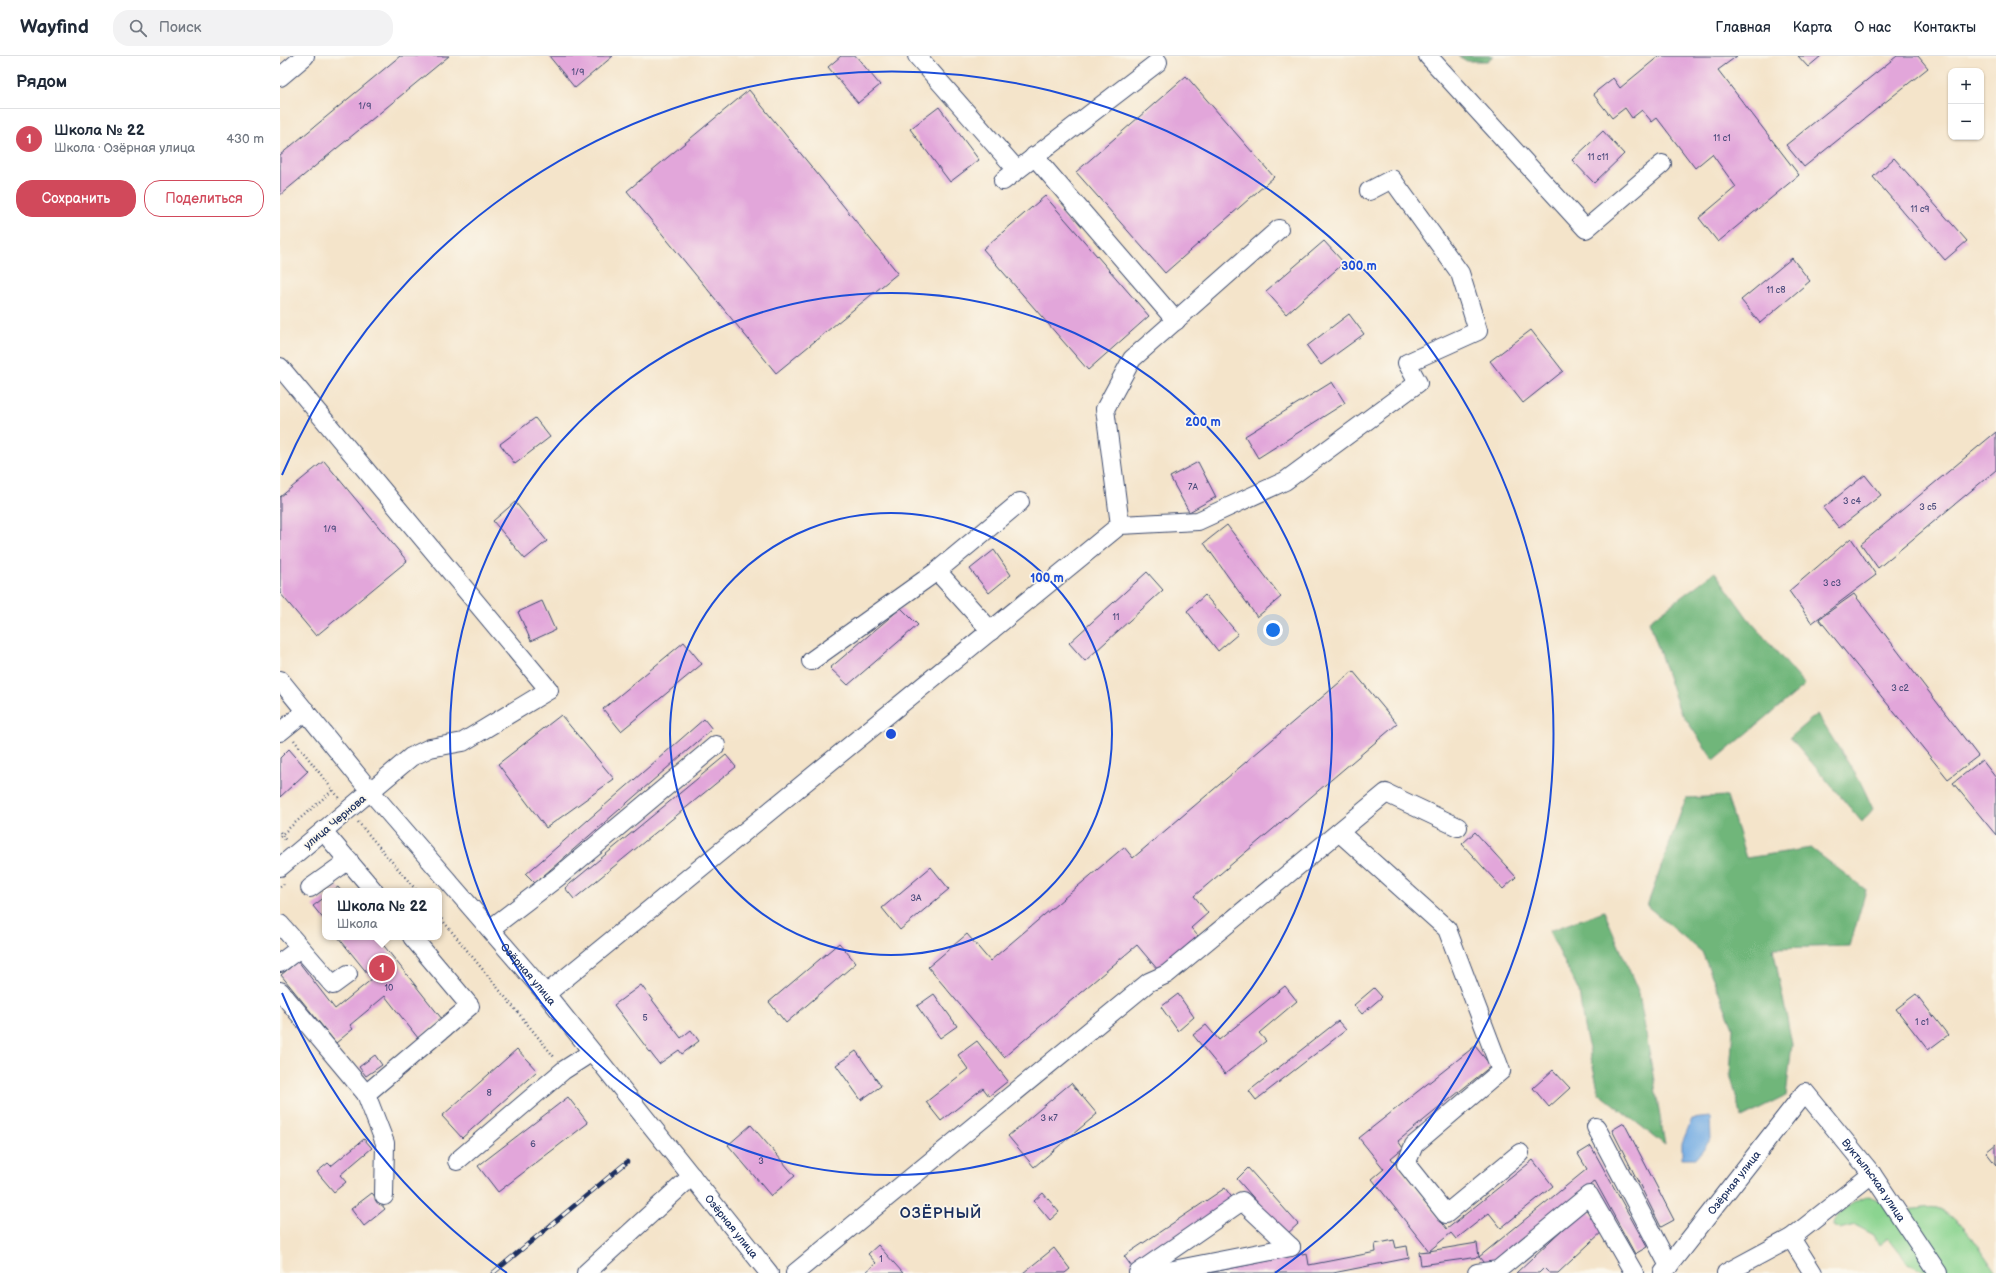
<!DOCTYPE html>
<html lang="ru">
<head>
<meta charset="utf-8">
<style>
  :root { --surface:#fff; --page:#f2f2f3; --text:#1f2937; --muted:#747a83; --line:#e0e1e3; --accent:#d1495b }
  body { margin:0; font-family:"Balsamiq Sans",sans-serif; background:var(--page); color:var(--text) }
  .controls { position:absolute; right:12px; top:12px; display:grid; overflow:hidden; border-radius:8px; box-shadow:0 1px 3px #0004 }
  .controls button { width:36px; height:36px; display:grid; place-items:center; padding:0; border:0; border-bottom:1px solid var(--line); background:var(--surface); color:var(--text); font:20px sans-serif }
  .you { position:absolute; left:993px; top:574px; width:14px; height:14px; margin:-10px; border:3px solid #fff; border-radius:50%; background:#1a73e8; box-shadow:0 0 0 6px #1a73e833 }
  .badge { display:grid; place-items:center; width:26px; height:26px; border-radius:50%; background:var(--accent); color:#fff; font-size:13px; font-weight:700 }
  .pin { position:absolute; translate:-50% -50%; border:2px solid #fff; box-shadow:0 1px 4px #0006 }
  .popup { position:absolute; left:42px; top:832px; width:120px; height:52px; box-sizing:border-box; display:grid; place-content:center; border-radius:8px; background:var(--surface); filter:drop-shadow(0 1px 3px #0005); font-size:13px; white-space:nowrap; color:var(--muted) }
  .popup b { font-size:15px; color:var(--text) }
  .popup::after { content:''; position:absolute; left:50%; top:100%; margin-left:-8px; border:8px solid transparent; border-top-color:var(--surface) }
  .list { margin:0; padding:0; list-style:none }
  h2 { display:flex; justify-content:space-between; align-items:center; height:52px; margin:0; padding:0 16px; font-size:17px }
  h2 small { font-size:13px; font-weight:400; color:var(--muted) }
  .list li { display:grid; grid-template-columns:26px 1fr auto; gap:12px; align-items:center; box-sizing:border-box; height:60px; padding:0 16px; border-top:1px solid var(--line) }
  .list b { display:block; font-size:15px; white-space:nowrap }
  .list p { margin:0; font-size:13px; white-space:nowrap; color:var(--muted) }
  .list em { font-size:13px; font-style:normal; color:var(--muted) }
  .actions { display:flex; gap:8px; padding:12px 16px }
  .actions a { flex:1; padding:9px 0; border:1px solid var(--accent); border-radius:16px; text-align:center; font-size:14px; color:var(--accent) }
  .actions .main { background:var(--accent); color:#fff }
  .icon { flex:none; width:22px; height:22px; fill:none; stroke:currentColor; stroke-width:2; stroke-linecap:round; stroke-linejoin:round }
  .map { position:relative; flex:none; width:1716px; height:1217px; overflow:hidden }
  header { display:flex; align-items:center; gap:24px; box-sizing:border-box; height:56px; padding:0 20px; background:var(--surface); border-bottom:1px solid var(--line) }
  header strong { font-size:19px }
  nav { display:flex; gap:22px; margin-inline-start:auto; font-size:14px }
  .search { width:280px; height:36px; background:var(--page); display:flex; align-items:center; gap:10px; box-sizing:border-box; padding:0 14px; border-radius:16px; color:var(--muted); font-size:15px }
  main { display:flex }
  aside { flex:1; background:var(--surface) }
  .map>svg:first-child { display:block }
  .green { fill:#8bd490; stroke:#538277 }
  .forest { fill:#70b67a; stroke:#46726c }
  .water { fill:#73ace3; stroke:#476ea0 }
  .building { fill:#e2a6da }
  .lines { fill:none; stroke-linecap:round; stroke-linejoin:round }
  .minor-casing { stroke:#3c4a6e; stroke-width:20 }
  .path { stroke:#3c4a6e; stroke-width:2.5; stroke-dasharray:1 3; stroke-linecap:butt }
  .minor { stroke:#fff; stroke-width:18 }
  .rail-casing { stroke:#1b2f5e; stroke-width:4.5 }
  .rail { stroke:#fbf7ec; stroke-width:3; stroke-dasharray:9; stroke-linecap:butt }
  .ring { fill:none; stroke:#1d4ed8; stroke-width:2 }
  .labels { text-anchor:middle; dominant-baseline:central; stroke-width:3.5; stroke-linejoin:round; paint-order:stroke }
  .number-label { font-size:9px; fill:#4d4d7d }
  .street-label { font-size:11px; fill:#1b2f5e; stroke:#fbf7ec }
  .district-label { font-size:15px; font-weight:bold; letter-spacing:1px; fill:#1b2f5e; stroke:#fbf7ec }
  .centre { fill:#1d4ed8; stroke:#fbf7ec; stroke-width:2 }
  .ring-label { font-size:12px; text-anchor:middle; font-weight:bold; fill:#1d4ed8; stroke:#fbf7ec; stroke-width:3.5; stroke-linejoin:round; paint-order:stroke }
</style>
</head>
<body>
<header>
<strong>Wayfind</strong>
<div class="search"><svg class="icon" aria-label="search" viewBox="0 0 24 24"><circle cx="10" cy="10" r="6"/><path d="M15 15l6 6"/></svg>Поиск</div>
<nav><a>Главная</a><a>Карта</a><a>О нас</a><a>Контакты</a></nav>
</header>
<main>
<aside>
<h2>Рядом<small></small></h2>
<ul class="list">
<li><span class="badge">1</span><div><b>Школа № 22</b><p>Школа · Озёрная улица</p></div><em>430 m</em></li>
</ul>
<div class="actions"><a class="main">Сохранить</a><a>Поделиться</a></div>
</aside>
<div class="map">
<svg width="1716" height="1217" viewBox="0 0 1716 1217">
  <rect width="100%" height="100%" fill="#fbf7ec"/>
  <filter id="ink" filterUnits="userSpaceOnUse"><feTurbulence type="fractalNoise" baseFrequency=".025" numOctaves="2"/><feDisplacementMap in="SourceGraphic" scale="8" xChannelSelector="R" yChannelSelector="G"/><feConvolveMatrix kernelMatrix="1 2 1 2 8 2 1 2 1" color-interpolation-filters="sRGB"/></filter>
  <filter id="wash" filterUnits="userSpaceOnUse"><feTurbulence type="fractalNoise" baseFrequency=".012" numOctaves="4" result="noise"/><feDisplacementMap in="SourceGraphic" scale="16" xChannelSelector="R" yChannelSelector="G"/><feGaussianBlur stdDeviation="0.9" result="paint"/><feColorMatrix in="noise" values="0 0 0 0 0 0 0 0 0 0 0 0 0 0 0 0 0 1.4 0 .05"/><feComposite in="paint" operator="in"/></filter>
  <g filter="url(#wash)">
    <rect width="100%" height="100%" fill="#f4e4ca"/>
    <!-- green -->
    <path class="green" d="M1589,1140C1601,1145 1613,1151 1627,1153C1637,1154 1647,1150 1657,1152C1677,1158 1705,1199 1716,1217H1648L1627,1206L1608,1182L1599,1189L1594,1179L1575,1169L1559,1173L1553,1170C1553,1157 1578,1143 1589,1140Z"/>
    <!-- forest -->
    <path class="forest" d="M1178,0H1213L1207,5H1187Z
      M1435,516L1467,561L1525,629L1434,705L1399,653L1369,565Z
      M1537,658L1581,727L1593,753L1582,766L1510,681Z
      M1447,740L1466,802L1531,792L1586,834L1570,890L1493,892L1512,988L1506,1040L1462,1062L1450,1018L1453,971L1422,896L1367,850L1406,742Z
      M1324,855L1359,937L1385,1089L1319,1037L1304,971L1299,936L1269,875Z"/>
    <!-- water -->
    <path class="water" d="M1430,1061L1431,1083L1416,1102H1402V1087L1412,1063Z"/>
    <g id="blocks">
      <!-- building -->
      <path class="building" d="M120,0H169L0,139V99Z
        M269,0H333L295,32Z
        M561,0H576L600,29L578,47L548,11Z
        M1379,0H1457L1438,14L1519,119L1438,186L1419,162L1456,131L1432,98L1415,112L1377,62L1372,66L1362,54L1352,62L1345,52L1332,62L1313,38L1333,22L1340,32Z
        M1518,0H1541L1528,11Z
        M1617,0H1638L1648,12L1524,111L1506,89Z
        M906,20L994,121L885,217L796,116Z
        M469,34L618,217L496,317L347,135Z
        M659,51L699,104L670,126L630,73Z
        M1323,75L1344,98L1314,127L1292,104Z
        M1614,102L1687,185L1665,204L1593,121Z
        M765,140L869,260L808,314L703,193Z
        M1044,185L1064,207L1006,258L986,235Z
        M1512,202L1530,225L1480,267L1461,244Z
        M1069,258L1084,278L1041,309L1027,290Z
        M1251,274L1283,315L1243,347L1210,305Z
        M1052,326L1065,347L978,402L965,380Z
        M255,362L270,381L235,408L220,388Z
        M1716,376V414L1598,512L1581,488Z
        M44,405L127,505L36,580L0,537V441Z
        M918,406L936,441L909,456L890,421Z
        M1585,419L1601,439L1559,472L1543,452Z
        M235,446L267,485L245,503L213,465Z
        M947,469L1001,541L977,561L924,487Z
        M1571,482L1596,519L1532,567L1509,535Z
        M714,494L731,519L709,537L690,513Z
        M867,516L883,534L805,605L789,587Z
        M1574,538L1698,700L1668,723L1539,563Z
        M925,539L958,578L938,595L907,555Z
        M262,545L275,574L251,585L238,556Z
        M621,552L638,569L568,629L550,612Z
        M404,586L422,608L341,675L323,653Z
        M1073,615L1117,668L914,840L928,857L911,872L918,880L878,914L857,889L724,1001L648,911L687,878L710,905L844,791L853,802Z
        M281,659L334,723L266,772L218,708Z
        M424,663L432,673L255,827L246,818Z
        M9,693L28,715L0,741V702Z
        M446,699L456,711L294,843L285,832Z
        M1702,704L1716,722V779L1673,727Z
        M1195,776L1236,821L1223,833L1182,788Z
        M651,811L669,833L620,874L602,852Z
        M58,831L61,835H52Z
        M45,841V865L33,850Z
        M58,881H97L162,963L138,982L105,940L70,969L73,973L56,987L1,919L18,905L55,953L92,923Z
        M559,887L576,907L506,967L489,946Z
        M361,929L401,982L411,974L419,985L402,998L399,994L379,1008L334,949Z
        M1005,930L1017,945L979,977L986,985L945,1018L913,979L926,969L939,984Z
        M1094,932L1102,941L1082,958L1074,949Z
        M654,938L677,970L660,982L637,950Z
        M898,938L914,961L898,975L881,951Z
        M1636,938L1668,979L1648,994L1616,953Z
        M1058,965L1066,974L976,1044L969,1035Z
        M697,985L728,1025L709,1040L703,1032L661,1065L646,1046L688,1013L678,999Z
        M1195,990L1211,1010L1118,1085L1123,1092L1111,1102L1167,1173L1253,1104L1273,1130L1221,1172L1209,1157L1176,1183L1171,1177L1149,1195L1092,1123L1104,1113L1079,1082Z
        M237,993L257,1015L182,1082L162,1060Z
        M576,995L601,1030L581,1044L556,1009Z
        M95,999L102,1009L86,1020L79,1011Z
        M1273,1014L1290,1032L1269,1051L1253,1032Z
        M791,1027L817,1058L754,1111L728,1080Z
        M288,1041L308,1067L218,1136L198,1110Z
        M1344,1067L1394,1164L1381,1171L1332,1074Z
        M471,1069L515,1120L491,1140L448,1089Z
        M84,1083L92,1092L60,1119L66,1126L54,1136L37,1116L48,1107L51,1110Z
        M1716,1088V1109L1706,1096Z
        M1311,1090L1367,1191L1355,1198L1315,1125L1208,1212L1199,1201L1141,1209L1139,1196L1149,1195L1197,1187L1199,1201L1307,1113L1298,1098Z
        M968,1112L1018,1168L1006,1179L957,1123Z
        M945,1132L953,1143L852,1211L844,1200Z
        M92,1137L105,1153L84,1170L71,1153Z
        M763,1137L779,1156L770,1164L754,1145Z
        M1305,1152L1325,1173L1278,1217H1269L1264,1212L1259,1217H1236Z
        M1114,1184L1116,1192L1127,1190L1129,1202L1053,1217H928L1027,1197L1029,1209L1096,1196L1095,1188Z
        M598,1189L623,1217H585L596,1207L588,1198Z
        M774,1192L790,1213L785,1217H743Z"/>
    </g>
  </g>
  <g filter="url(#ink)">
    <use href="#blocks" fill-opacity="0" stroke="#3c4a6e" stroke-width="1"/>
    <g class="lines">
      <defs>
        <g id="minor">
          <path d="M637,0L737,114"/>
          <path d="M1148,0L1306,173L1382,108"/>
          <path d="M0,21L25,0"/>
          <path d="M754,100L896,265"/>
          <path d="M723,125L878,6"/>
          <path d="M0,311L269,634L183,686L150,692L131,701L0,811"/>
          <path d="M840,469L825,353L852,303L999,173"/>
          <path d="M657,515L711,575"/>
          <path d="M531,605L657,515L740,446"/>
          <path id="s1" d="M0,624L91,736L266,938L489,1217"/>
          <path d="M0,676L26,655"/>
          <path d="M43,775L94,835"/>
          <path d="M1059,776L1167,873L1221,1015L1134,1089L1126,1108L1166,1158L1240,1097"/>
          <path d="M30,832L69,804"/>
          <path d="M0,868L53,929L68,918"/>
          <path d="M210,873L278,821L436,689"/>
          <path d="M0,907L20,892"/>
          <path d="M0,935L86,1038L105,1087L104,1140"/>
          <path d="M266,938L840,469L918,465L1005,425L1138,327L1127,307L1198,275L1180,217L1112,123L1089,135"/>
          <path d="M86,1038L190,950L132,881"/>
          <path d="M1316,1071L1389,1210"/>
          <path d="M177,1105L284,1014L312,996"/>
          <path d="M1511,1182L1533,1217"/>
          <path d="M306,1217L412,1120"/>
          <path d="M515,1217L869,926L887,918L1106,737L1178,771"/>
          <path d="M858,1217L962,1145L1011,1191"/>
          <path d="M878,1217L1011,1191"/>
          <path d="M1197,1217L1218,1214L1309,1139L1354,1217"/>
          <path id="s2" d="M1383,1217L1525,1036L1592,1118L1658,1217"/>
          <path d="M1446,1217L1511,1182L1592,1118"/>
        </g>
      </defs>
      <!-- minor casing -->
      <use href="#minor" class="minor-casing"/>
      <!-- path -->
      <path class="path" d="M14,684L59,742
        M78,766L137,835
        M0,776L6,785
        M0,780L53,734
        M0,831L5,827
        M159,860L275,1002"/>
      <!-- minor -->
      <use href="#minor" class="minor"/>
      <defs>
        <path id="rail" d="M213,1217L347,1106"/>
      </defs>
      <!-- rail casing -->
      <use href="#rail" class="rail-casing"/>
      <!-- rail -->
      <use href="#rail" class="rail"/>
    </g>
  </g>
  <!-- distance rings -->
  <g class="ring">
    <circle cx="611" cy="678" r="221"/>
    <circle cx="611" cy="678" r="441"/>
    <path d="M227 1217A662 662 0 0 1 2 937M2 419A662 662 0 1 1 995 1217"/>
  </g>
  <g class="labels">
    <!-- number labels -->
    <g class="number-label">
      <text x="298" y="16">1/9</text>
      <text x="85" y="50">1/9</text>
      <text x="1442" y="82">11 с1</text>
      <text x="1318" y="101">11 с11</text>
      <text x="1640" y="153">11 с9</text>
      <text x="1496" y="234">11 с8</text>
      <text x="913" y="431">7А</text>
      <text x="1572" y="445">3 с4</text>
      <text x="1648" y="451">3 с5</text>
      <text x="50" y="473">1/9</text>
      <text x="1552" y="527">3 с3</text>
      <text x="836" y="561">11</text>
      <text x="1620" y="632">3 с2</text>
      <text x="636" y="842">3А</text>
      <text x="109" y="932">10</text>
      <text x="365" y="962">5</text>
      <text x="1642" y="966">1 с1</text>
      <text x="209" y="1037">8</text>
      <text x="769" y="1062">3 к7</text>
      <text x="253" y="1088">6</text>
      <text x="481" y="1105">3</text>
      <text x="601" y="1203">1</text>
    </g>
    <!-- street labels -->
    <g class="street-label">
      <text transform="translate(55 766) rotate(-40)">улица Чернова</text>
      <text stroke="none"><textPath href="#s1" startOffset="385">Озёрная улица</textPath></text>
      <text stroke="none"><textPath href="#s2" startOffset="342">Вуктыльская улица</textPath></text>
      <text stroke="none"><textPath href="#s2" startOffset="115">Озёрная улица</textPath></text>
      <text stroke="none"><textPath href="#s1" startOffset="709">Озёрная улица</textPath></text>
    </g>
    <!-- district labels -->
    <g class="district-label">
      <text x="661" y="1157">ОЗЁРНЫЙ</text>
    </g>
  </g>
  <circle cx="611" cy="678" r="6" class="centre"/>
  <g class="ring-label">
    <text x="1079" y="214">300 m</text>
    <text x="923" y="370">200 m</text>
    <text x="767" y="526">100 m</text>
  </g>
</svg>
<div class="controls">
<button>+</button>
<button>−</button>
</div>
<div class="you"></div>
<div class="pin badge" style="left:102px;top:912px">1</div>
<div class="popup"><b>Школа № 22</b>Школа</div>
</div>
</main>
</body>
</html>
